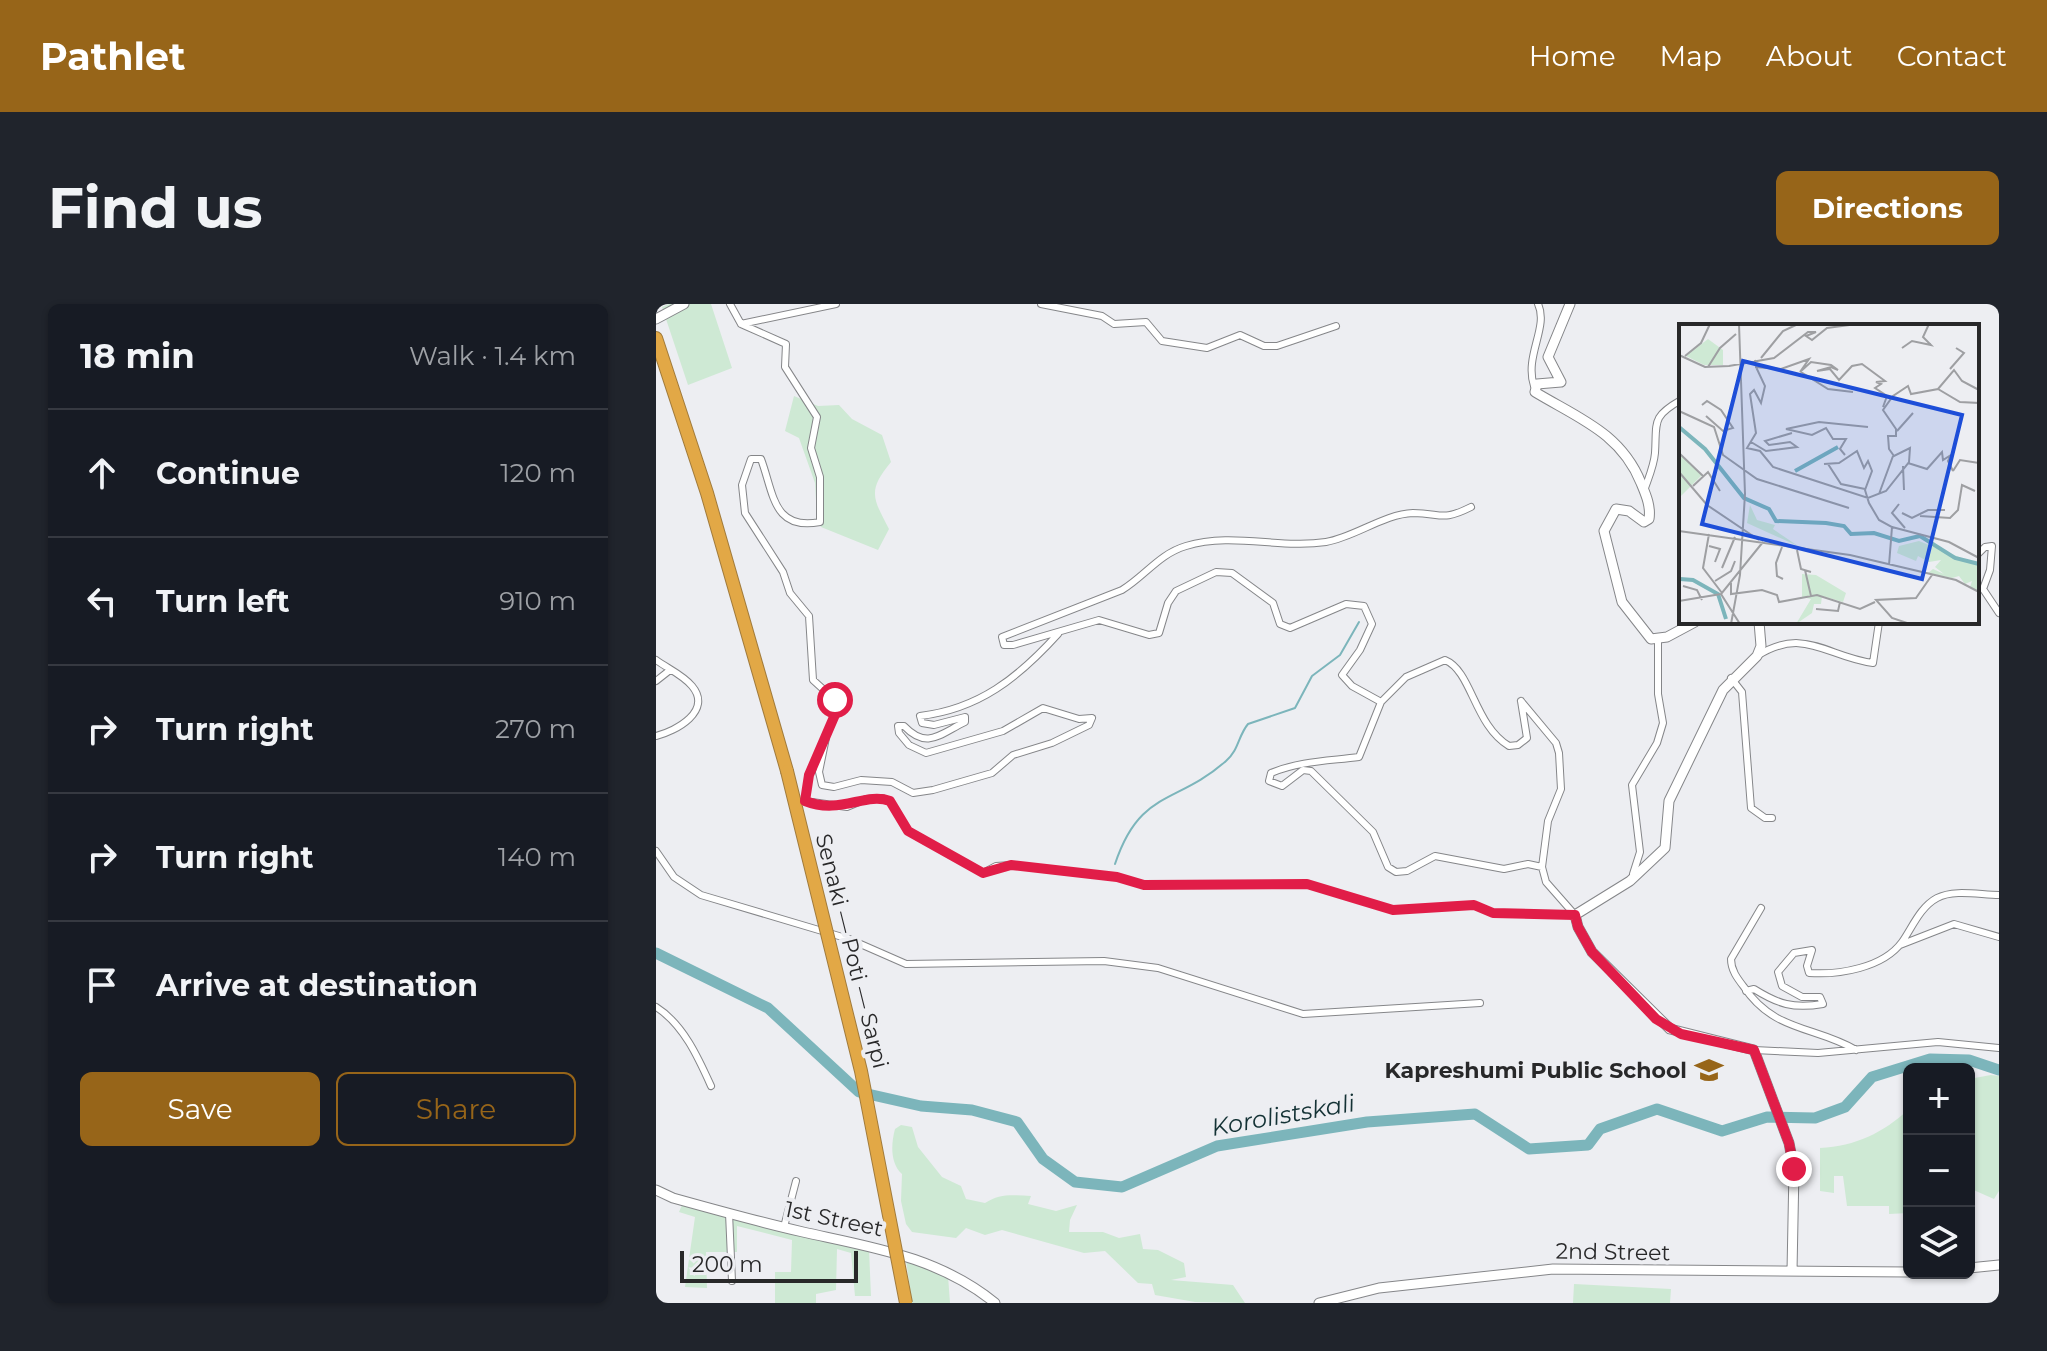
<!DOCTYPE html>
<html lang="en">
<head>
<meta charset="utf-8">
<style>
  :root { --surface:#171b24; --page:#20242c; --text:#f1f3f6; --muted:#9ea1a6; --line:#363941; --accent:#976519 }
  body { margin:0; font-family:Montserrat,sans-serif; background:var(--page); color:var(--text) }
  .controls { position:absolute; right:24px; bottom:24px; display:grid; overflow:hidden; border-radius:12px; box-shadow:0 2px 6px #0004 }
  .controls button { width:72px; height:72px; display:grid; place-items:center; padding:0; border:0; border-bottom:2px solid var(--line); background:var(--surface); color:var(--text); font:40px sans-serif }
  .scale { position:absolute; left:24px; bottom:20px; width:178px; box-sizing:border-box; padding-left:8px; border:4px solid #282829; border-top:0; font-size:22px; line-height:28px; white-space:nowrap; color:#282829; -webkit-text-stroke:6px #edeef2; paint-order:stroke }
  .stop { position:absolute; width:24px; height:24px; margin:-18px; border:6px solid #e11d48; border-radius:50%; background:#fff }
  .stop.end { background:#e11d48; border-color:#fff; box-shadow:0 2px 8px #0008 }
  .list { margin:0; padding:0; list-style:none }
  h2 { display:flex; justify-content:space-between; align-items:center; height:104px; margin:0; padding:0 32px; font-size:34px }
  h2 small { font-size:26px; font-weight:400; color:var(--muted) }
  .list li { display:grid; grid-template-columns:52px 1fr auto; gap:24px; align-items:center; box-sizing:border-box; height:128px; padding:0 32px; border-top:2px solid var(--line) }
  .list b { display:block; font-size:30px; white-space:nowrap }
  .list em { font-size:26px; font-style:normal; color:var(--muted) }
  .actions { display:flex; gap:16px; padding:24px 32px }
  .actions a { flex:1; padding:18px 0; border:2px solid var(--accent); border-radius:12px; text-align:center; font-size:28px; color:var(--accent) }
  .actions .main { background:var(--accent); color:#fff }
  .icon { flex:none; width:44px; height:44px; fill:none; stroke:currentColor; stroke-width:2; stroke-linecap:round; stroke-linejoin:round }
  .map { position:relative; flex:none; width:1343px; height:999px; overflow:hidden; border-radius:12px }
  header { display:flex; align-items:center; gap:48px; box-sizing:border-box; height:112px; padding:0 40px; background:var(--accent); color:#fff }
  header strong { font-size:38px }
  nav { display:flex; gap:44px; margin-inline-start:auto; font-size:28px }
  .intro { display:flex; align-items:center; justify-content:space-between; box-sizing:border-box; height:192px; padding:0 48px }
  h1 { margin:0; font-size:56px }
  .button { padding:20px 36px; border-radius:12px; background:var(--accent); color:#fff; font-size:28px; font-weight:700 }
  main { display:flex; gap:48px; padding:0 48px }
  aside { flex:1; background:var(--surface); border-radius:12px; box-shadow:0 2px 6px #0004 }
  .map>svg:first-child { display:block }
  .green { fill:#cee9d4 }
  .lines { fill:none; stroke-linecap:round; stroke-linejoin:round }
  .stream { stroke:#7cb5bb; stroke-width:2 }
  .river { stroke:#7cb5bb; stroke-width:11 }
  .street-casing { stroke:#858689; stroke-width:8 }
  .secondary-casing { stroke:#858689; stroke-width:11 }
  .highway-casing { stroke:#a17b3c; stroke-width:14 }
  .street { stroke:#fff; stroke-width:6 }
  .secondary { stroke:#fff; stroke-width:9 }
  .highway { stroke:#e2a846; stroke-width:12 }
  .highway-bridge-casing { stroke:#a17b3c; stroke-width:14; stroke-linecap:butt }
  .highway-bridge { stroke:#e2a846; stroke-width:12 }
  .route { stroke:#e11d48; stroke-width:10 }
  .labels { text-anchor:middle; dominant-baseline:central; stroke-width:8; stroke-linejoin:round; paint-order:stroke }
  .street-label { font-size:22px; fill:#282829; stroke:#edeef2 }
  .poi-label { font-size:22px; font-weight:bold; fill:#282829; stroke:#edeef2; text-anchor:end }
  .water-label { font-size:24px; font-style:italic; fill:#143235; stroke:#edeef2 }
  .inset-river { fill:none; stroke:#7cb5bb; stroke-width:4 }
  .inset-road { fill:none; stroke:#9e9fa2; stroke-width:2 }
  .view { fill:#1d4ed8; fill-opacity:0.15; stroke:#1d4ed8; stroke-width:4 }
  .inset-edge { fill:none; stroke:#282829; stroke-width:4 }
</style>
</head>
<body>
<header>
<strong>Pathlet</strong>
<nav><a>Home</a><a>Map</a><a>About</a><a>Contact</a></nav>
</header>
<div class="intro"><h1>Find us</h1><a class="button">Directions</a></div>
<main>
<aside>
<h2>18 min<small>Walk · 1.4 km</small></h2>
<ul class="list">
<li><svg class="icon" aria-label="ahead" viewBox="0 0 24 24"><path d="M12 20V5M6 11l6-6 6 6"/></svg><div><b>Continue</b></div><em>120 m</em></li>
<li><svg class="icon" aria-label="left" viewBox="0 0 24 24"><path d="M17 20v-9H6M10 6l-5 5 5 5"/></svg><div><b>Turn left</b></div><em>910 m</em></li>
<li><svg class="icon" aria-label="right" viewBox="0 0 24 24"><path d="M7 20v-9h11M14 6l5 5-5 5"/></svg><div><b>Turn right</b></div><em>270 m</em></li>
<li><svg class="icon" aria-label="right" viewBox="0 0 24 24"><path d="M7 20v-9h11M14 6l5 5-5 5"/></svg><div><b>Turn right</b></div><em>140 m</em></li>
<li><svg class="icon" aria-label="arrive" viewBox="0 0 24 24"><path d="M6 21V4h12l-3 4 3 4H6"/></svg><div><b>Arrive at destination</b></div></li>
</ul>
<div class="actions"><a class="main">Save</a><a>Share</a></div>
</aside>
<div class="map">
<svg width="1343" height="999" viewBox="0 0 1343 999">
  <rect width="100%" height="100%" fill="#edeef2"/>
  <!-- green -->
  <path class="green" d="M13,0H55L76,64L32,81L6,3Z
    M138,92L162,102L183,101L196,115L226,131L235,158C211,187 217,194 233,225L222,246L165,223L161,215L159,179L143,134L129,127Z
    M1335,771L1343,772V887L1338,895L1313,884V775Z
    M1253,805V909L1233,910V902H1191L1187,872H1178V889L1164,887V844C1200,842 1227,829 1253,805Z
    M245,821L256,823L262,843L286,873L305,882L310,895L329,899C344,889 357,891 375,892L372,900L400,907L421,901L414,916L413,928H447L463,934L484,930L487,945L502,946L528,959L530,973L515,976L577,981L589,999L539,998L499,991L496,980L482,979L449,947L428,949L346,926L329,931L310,924L300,934L256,928L250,920L245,897L246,870C234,859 235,840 239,825Z
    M26,901L213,945L215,992H199L195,949L181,945L180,986L160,990V999H119V968H135L136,936L81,922V948H50L51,984L29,983L39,913L23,908Z
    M250,956L292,972L294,999H256Z
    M918,980L1015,985L1014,999H917Z"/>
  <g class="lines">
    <!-- stream -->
    <path class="stream" d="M459,560C484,485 520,501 570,457C583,446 582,432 592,420L639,404L656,372L684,351L703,318"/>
    <!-- river -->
    <path class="river" d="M0,649L112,704L203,788L265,802L316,806L361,818L387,855L419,878L466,883L561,842L711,818L819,810L873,845L932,841L944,825L1001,805L1066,827L1111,813L1159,814L1189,803L1216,773L1274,755L1313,756L1343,766"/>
    <defs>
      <path id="street" d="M74,0L85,20L180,0
        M385,0L446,12L458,20L490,18L506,37L551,44L584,31L608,42H621L680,22
        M85,20L130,40L129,63L161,113L155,144L164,173V218C117,227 118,190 105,155H95L86,181L89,209L127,268L134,289L153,312L157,376L179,396L181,406L153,471L149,497L191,503L210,495L226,494L234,497L252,527L327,569L340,562L355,561L461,573L488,581L651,580L737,606L818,601L837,609L919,611
        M878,82C868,52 893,23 882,0
        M988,187C992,175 998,162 999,149C1001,118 995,113 1025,96
        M1321,251L1329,243L1336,242L1334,266L1327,285L1343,309
        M1101,352C1148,322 1171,353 1217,359L1223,318
        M0,356C11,364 27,371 36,382C57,407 20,427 0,432
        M1075,374L1086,388L1095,504L1109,514H1116
        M0,377L14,366
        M865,397L871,434L862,441L853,442C818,421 816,367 789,356L750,373L725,398L703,453C672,457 644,457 615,469L613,477L626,482L647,466L655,467L717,528L732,563L740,568L751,567L779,552L848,565L872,560L886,563
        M865,397L900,439L903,449L905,485L892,517L886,563L890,578L919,611
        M725,398L696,382L686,371L704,346L716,320L708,302L690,300L634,324L624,320L617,299L576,269L560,268L520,287L512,299L503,329L493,331L443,316L357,341H348L346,333L466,286C489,272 503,250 530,242C576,228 624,245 670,238C699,233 728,210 757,209C786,209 785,218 815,203
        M170,434L163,468L166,481L178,483L205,476L236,478L257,489L277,486L336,469L357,451L396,439L433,421L436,414L423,415L387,404L347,427L270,449L253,441L243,429L242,422H248C271,446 284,430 309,418V413L278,421L266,419L264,412C323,405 362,374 402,330
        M0,547L18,573L45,591L193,635L250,660L448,657L502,664L647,710L824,699
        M977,570L984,548L976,481L1001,439L1007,419L1002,390V334
        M1105,604L1075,655C1075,666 1081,674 1088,683C1118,728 1159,722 1200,746
        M1244,641L1298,620L1343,633
        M1090,687L1098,685C1122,700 1137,705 1167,700L1164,693H1146L1126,682L1122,668L1138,649L1156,646L1151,662L1153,669C1183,671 1227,664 1246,638C1256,624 1264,603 1281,594C1298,585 1324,591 1343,591
        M0,703C27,720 42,753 55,782
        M1098,746L1162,749L1282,738L1343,744
        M73,909L76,977
        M128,923L140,877"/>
      <path id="secondary" d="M914,0L892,53L905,78L881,80L879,88C922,114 965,129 985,179C990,191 995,202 993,215L988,218L973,207L960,205L948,227L966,298L995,335L1011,333L1039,318
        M0,15L28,0
        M1103,318L1105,342L1101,352L1067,386L1013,497L1009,544L974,577L919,611L922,623L936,648L1014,725L1098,746L1133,839L1138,865L1136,967
        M0,886L17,894C60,906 103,918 147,928C215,943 283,953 339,999
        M1313,964L1343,961
        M663,999L723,984L897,965L1253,968"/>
      <path id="highway" d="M0,34L51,189L131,467"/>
    </defs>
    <!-- street casing -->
    <use href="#street" class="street-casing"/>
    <!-- secondary casing -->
    <use href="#secondary" class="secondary-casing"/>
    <!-- highway casing -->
    <use href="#highway" class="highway-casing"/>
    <!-- street -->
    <use href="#street" class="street"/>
    <!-- secondary -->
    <use href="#secondary" class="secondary"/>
    <!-- highway -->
    <use href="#highway" class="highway"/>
    <defs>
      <path id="highway-bridge" d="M131,467L205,767L250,999"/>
    </defs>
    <!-- highway-bridge casing -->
    <use href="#highway-bridge" class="highway-bridge-casing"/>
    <!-- highway-bridge -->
    <use href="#highway-bridge" class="highway-bridge"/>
  </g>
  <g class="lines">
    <!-- route -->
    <path class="route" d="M179,396L181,406L153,471L149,497C184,511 209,488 234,497L252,527L327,569L355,561L461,573L488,581L651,580L737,606L818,601L837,609L919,611L922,623L936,648L1000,715L1025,730L1098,746L1133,839L1138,865"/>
  </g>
  <!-- icons -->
  <defs>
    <symbol id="school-bare" viewBox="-9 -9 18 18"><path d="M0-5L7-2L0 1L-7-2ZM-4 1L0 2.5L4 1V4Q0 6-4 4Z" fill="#976519" stroke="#edeef2" stroke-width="2.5" paint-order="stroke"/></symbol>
  </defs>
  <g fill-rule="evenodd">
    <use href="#school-bare" x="1033" y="746" width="40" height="40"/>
  </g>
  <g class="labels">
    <!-- street labels -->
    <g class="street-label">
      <text transform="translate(196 647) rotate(76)">Senaki — Poti — Sarpi</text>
      <text transform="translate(178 915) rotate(12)">1st Street</text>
      <text transform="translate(957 948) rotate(1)">2nd Street</text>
    </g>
    <!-- poi labels -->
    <g class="poi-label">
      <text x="1031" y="766">Kapreshumi Public School</text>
    </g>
    <!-- water labels -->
    <g class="water-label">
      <text transform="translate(627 811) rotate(-10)">Korolistskali</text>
    </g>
  </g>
  <!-- overview -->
  <g transform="translate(1023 20)">
    <rect width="300" height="300" fill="#edeef2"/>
    <path d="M29,15L44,26V41H25L7,32ZM0,130L23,151L0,174ZM71,181L78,196L96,201L94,205L119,222L68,199ZM240,217L300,241V267L291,263L293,257L286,260L280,252L273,254L249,249L254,245L265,250L256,243L262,236L250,238L239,232L237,237L218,229L220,222ZM123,250L137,251L167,269L164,278L143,272L142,280H135L133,289L117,300L132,275L123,273Z" fill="#cee9d4"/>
    <path class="inset-river" d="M0,103L26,125L65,174L90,185L97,197L147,199L165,202L172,210L195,209L220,217L241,212L276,234L300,240M116,147L159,123M1,255L14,256L39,270L47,295"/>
    <path class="inset-road" d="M223,24L233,17L252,21L244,13L250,0M0,31L26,43L50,42L95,34L129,8H137L127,12L133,16L148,4L178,0M6,32L22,19L31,0M82,34L104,7L119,0M76,36L77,43L102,45L130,35L121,48L132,38L152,41L159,46L152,43L138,47L151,45L160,56L173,42L183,40L206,57L197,58L202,60L196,64L208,72L204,83M29,43L41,24L57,10M77,43L86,62L82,79L75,66L71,70L77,109L68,124L81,127L94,143L189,174L207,167L230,138L231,124L215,132L210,125L209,112H217V105L204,86L214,72L229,62L232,70L259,65L275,46L283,57L300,66M271,45L285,29L277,24M122,48L149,65L174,68M259,65L281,78L300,79L299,86M23,81L28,77L42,86L54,104L44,107L27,92M0,87L35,103L44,131L78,155L170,184M218,107L234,89M72,118L87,127L118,123L111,118L90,121L86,117L113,109M0,129L24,152M166,131L161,125L167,115H154L147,104L133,111L107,105L140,98L189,103M229,139L248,145L263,128L264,136L272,131L269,137L274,147M145,140L160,139L178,127L185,144L189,137L193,147L186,166L190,179L200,196L213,203L210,241M149,140L162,160L186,165M224,142L225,166M274,147L281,136L300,139M0,148L28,181L80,216M14,162L29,148L41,167M200,170L214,132M220,180L213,189L226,204M223,189L233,194L249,186H266M241,192L271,194L279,186L283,161L296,167M213,203L270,218L300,234M0,207L171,231L277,256L300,268M30,210L24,244L43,269M30,222L41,225L36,238M103,223L97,239L98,252L104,255M118,226L122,245L132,248M43,244L56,213M126,246L132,272M36,257L52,247L56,237M52,259V270L83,266L98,271L100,278L138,271L181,285L196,278M4,262L18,266L23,276M0,277L42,270M137,285L159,287L161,278M52,300L61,251L66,170L60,0M61,300L42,270L84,218M231,300L213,294L197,276L237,274L253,251"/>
    <path class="view" d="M64,37L283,91L243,255L23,200Z"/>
    <rect width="300" height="300" class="inset-edge"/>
  </g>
</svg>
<div class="controls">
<button>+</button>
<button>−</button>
<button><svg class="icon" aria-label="layers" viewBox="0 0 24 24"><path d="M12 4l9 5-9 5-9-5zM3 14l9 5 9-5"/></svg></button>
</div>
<div class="scale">200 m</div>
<div class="stop" style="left:179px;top:396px"></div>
<div class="stop end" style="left:1138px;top:865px"></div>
</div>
</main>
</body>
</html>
